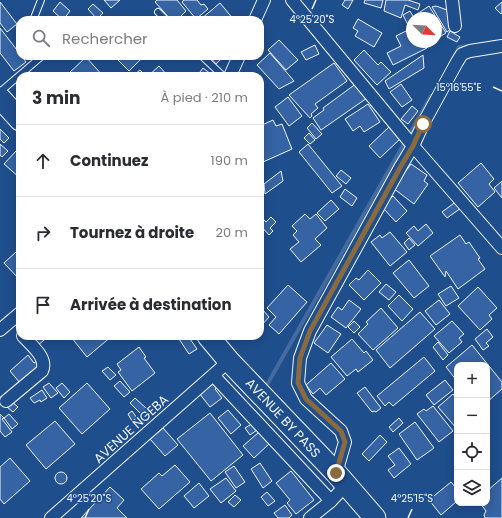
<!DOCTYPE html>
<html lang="fr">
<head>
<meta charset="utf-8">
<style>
  :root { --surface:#fff; --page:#f7f7f7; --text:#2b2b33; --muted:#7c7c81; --line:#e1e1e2 }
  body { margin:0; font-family:Poppins,sans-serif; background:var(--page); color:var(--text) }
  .controls { position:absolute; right:12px; bottom:12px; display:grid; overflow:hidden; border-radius:8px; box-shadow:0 2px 10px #0003 }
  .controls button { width:36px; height:36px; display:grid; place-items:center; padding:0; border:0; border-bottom:1px solid var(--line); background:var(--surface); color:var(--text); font:20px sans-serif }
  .compass { position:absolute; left:406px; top:12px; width:36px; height:36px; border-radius:50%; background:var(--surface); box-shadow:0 2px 10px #0003; rotate:114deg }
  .stop { position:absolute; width:12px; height:12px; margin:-9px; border:3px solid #8a6a3f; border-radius:50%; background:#fff }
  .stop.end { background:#8a6a3f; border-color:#fff; box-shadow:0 1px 4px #0008 }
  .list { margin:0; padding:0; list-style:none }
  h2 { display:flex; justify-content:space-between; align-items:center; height:52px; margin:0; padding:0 16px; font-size:17px }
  h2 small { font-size:13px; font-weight:400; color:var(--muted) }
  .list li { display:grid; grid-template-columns:26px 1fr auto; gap:12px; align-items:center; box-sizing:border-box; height:72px; padding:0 16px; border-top:1px solid var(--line) }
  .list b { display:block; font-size:15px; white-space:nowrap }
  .list em { font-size:13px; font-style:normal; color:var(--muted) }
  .icon { flex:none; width:22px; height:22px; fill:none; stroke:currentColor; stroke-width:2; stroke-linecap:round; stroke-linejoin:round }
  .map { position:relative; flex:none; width:502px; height:518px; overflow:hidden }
  .search { position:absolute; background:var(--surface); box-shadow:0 2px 10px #0003; left:16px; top:16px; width:248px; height:44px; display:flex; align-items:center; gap:10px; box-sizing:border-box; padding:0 14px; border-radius:12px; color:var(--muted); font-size:15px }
  .panel { position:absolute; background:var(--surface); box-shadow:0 2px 10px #0003; left:16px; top:72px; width:248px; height:268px; border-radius:12px }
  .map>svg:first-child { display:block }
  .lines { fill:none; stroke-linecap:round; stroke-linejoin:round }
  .stream { stroke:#446ba0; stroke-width:4 }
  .building { fill:#3563a3; stroke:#f2f6ff }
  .lane-casing { stroke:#f2f6ff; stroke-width:8 }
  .street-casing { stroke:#f2f6ff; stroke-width:14 }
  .highway-casing { stroke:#f2f6ff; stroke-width:23 }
  .lane { stroke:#1f4e8c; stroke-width:6 }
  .street { stroke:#1f4e8c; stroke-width:12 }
  .highway { stroke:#1f4e8c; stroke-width:21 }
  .route { stroke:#8a6a3f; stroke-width:5 }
  .ticks { fill:none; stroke:#f2f6ff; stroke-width:1.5 }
  .labels { text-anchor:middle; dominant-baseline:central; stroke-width:3; stroke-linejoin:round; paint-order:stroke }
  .street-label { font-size:13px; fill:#f2f6ff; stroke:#1f4e8c }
  .ticks-label { font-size:10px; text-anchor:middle; fill:#f2f6ff; stroke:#1f4e8c; stroke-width:3; stroke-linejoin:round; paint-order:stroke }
</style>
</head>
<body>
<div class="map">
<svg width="502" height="518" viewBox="0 0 502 518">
  <rect width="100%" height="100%" fill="#1f4e8c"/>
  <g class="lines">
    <!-- stream -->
    <path class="stream" d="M456,54L459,47L469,46
      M268,383L431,96"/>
  </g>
  <!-- building -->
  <path class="building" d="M104,0H120L111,8Z
    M157,0H177L186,11L177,20H171L155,2Z
    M184,0H197L201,5L204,4L208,9L196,19L182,2Z
    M345,0H353L348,9L342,5Z
    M365,0H383L381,8L364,3Z
    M386,0H408L420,4L418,10L405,5L401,18L384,11Z
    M0,2L17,24L7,32L0,23Z
    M60,2L70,11L63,20L53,11Z
    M502,2V13L501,14L495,8Z
    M220,3L234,20H202L201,19Z
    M93,4L103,13L97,19L88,9Z
    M429,6L446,33L436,39V18H416L414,16Z
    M436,6L450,11L452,28L447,32L432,7Z
    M410,11L414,18H412V25L409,27L403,15Z
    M358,19L382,33L374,47L355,36L358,31L353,28Z
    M0,28L20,54V56H22L26,62L14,71L0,53Z
    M408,30L411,35L412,34V42H424L427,48L393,65L387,53L401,46L396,36Z
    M450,31L460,37L457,42L447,37Z
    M279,40L298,60L286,70L268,50Z
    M315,45L319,54L306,60L301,52Z
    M364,50L378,65L381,62L391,72L377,85L354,60Z
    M270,53L294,81L279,89L257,65Z
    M423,55L424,68L389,89L385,81Z
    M114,56H144L129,71Z
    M209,56H224L216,64Z
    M86,57L103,76H66Z
    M334,63L347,81L315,104L318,108L311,114L312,116L310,118L289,95Z
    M159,66L168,76H148Z
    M203,68L211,74L209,76H197Z
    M140,70L146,76H133Z
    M357,83L367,98L321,130L313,118L324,110L323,108Z
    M401,84L412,100L402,107L390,92Z
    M288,97L302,116L289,126L275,107Z
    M368,104L380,122L364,132L360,126L353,131L345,119Z
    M412,106L418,111L408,124L401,119Z
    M273,120L276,126L282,124L292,149L263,162L260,154V126Z
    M312,123L322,134L316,139L307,128Z
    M390,126L401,138L380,158L369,146Z
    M0,129L9,138L4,143L0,139Z
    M309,133L315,140L310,144L304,138Z
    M0,144L8,151L2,157L0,155Z
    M308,144L342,186L332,193L299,152Z
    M16,151L20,154V178L4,164Z
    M481,163L494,179L489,184L495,192L478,207L458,183Z
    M411,164L427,175L424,181L428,184L414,204L393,188Z
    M341,170L351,178L346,184L336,176Z
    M281,171L283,181L265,194L264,184Z
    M502,181V198L494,188Z
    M345,189L357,198L352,206L340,197Z
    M393,196L407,211L396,222L382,207Z
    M331,200L339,209L325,221L317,213Z
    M457,201L461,208L447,218L442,212Z
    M305,214L310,219L316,214L327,228L315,239L321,245L301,262L290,249L299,242L293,235L297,231L292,226Z
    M271,217L276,222L270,228L273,231L269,235L260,225V221L263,219L266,222Z
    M426,224L433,233L418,246L406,233L414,226L418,231Z
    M390,232L407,252L390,266L371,242L380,235L382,238Z
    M460,235L466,244L469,242L480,258L478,259L485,269L458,289L446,271L445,277L430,256Z
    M409,238L415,245L409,250L404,243Z
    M17,251L20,255V280L4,263Z
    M409,260L429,286L414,298L393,273Z
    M368,270L381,283L364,300L349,285L356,278L359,280Z
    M386,284L396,292L389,300L379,292Z
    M288,285L307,302L279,334L269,325L276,317L267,308Z
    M451,286L459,298L446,306L438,294Z
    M478,287L497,308L489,315L492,319L480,330L458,306Z
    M399,295L413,309L402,321L388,306Z
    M349,300L361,309L346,328L331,317L338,307L342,310Z
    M439,300L450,314L436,325L425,311Z
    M381,308L398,328L373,350L358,334L368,324L366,322Z
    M262,309L269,317L261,326L260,310Z
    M420,312L435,329L390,368L376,350Z
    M354,321L360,327L354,333L348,327Z
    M452,321L464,334L459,338L462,342L449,353L434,336Z
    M327,325L341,334L328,353L314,343Z
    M487,329L493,337L486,343L489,346L483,350L475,339Z
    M30,336H49L38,345Z
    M73,336H112L87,357L71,337Z
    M177,336H188L197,349L189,354Z
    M352,339L364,353L366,351L373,360L358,372L356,369L347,376L331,357Z
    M438,342L448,355L443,360L433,347Z
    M472,345L502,382V389L487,402V365H457V381L446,367Z
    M139,347L146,357L144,358L155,373L132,391L118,372L121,370L117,364Z
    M28,355L34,363L37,361L41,365L20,383L10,371Z
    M424,357L435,371L393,406L389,402L385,406L377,396Z
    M331,363L345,379L326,395L320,388L313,394L306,385Z
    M108,367L116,375L110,380L102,371Z
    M445,380L453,390L434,405L426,395Z
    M120,381L130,392L124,397L114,386Z
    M215,382L218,387L215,389L222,398L210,407L199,393Z
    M49,383L58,393L51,398L43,387Z
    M62,383L70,392L64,398L56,388Z
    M87,383L110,409L82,434L59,408Z
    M365,387L381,408L376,412L374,411L372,412L357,393Z
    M42,390L47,398L41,402L40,400L34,403L30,398Z
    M453,394L457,399V429L438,407Z
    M135,398L147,409L142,415L130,403Z
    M12,402L18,407L13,412L7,407Z
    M433,406L453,431L439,442L417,414L424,409L426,411Z
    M228,410L241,425L231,434L218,418Z
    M132,411L137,418L132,421L128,414Z
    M210,413L243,455L211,481L177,439Z
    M0,414L4,418L2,419L12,432L5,437L0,431Z
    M9,414L18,424L12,429L4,418Z
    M399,418L403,423L393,432L389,427Z
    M55,421L75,444L46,469L26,445Z
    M415,422L434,448L417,460L399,434Z
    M253,423L257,430L250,435L245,428Z
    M163,428L178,445L165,456L150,439Z
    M259,432L269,444L254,458L243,446Z
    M380,435L387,442L369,461L362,454Z
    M399,448L411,464L394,478L388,470L395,465L388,456Z
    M10,458L30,481L4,504L0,499V467Z
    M260,463L272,481L263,488L251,469Z
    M175,465L190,482L159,509L141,489L159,473L162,476Z
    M234,466L245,482L236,488L225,472Z
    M291,471L314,500L296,514L287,503L290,500L276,483Z
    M55 478a6 6 0 1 1 12 0a6 6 0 1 1-12 0Z
    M226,478L236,491L221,503L210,489Z
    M502,478V518H485L484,515L486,511L480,503H487V495L488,494L487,491Z
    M451,482L457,489V501L441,515L429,500Z
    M199,483L209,496L194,508L184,496Z
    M110,487L124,500L117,508L127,518H81Z
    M267,492L275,501L268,506L261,497Z
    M235,495L241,500L234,507L228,502Z
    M285,505L292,515L289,518H278L274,513Z"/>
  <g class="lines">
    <defs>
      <path id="lane" d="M158,12L166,20
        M35,20L34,18L41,0
        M202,56L223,76
        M0,92L42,56"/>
      <path id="street" d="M292,0L413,146L502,248
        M452,0L455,26
        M255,20L264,0
        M230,76L239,56
        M0,330L20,313
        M213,375L331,501
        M6,401L42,371C48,358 32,346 23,336
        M336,473L345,442L341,431L306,399L298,383L300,358L310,331L401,166L413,146L423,124L457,62L462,54L470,51L502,46
        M51,518L229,361
        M310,518L331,501L346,485"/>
      <path id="highway" d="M0,98L20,120
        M208,336L229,361L336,473L375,518"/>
    </defs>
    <!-- lane casing -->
    <use href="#lane" class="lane-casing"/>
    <!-- street casing -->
    <use href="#street" class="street-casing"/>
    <!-- highway casing -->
    <use href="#highway" class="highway-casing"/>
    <!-- lane -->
    <use href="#lane" class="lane"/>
    <!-- street -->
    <use href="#street" class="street"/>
    <!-- highway -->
    <use href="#highway" class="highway"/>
  </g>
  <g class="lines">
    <!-- route -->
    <path class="route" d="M336,473L345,442L341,431L306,399L298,383L300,358L310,331L401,166L413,146L423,124"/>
  </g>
  <!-- ticks -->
  <path class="ticks" d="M312,9L316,0M493,87L502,91M85,518L89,509M408,518L412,509"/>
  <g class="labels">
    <!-- street labels -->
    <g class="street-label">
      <text transform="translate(283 418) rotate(47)">AVENUE BY PASS</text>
      <text transform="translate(131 429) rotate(-42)">AVENUE NGEBA</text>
    </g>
  </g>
  <g class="ticks-label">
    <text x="312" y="23">4°25'20"S</text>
    <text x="459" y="91">15°16'55"E</text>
    <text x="89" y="502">4°25'20"S</text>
    <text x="412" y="502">4°25'15"S</text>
  </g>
</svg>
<div class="controls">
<button>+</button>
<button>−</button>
<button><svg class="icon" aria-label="locate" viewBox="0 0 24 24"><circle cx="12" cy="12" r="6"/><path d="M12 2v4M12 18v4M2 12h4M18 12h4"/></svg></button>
<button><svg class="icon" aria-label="layers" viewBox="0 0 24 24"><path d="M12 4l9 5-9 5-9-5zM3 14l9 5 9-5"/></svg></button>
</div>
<svg class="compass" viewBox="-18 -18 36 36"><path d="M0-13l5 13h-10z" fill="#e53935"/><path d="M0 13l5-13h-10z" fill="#7c7c81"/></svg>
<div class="stop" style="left:423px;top:124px"></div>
<div class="stop end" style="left:336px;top:473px"></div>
<div class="search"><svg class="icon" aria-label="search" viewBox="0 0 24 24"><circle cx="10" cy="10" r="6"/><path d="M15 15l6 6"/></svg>Rechercher</div>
<section class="panel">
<h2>3 min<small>À pied · 210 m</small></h2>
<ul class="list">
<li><svg class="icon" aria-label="ahead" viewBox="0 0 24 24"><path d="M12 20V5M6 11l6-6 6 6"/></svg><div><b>Continuez</b></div><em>190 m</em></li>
<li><svg class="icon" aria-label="right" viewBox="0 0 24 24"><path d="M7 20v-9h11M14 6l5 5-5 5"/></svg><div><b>Tournez à droite</b></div><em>20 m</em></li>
<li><svg class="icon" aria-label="arrive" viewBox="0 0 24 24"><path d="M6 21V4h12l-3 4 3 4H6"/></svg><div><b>Arrivée à destination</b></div></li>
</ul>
</section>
</div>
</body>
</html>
